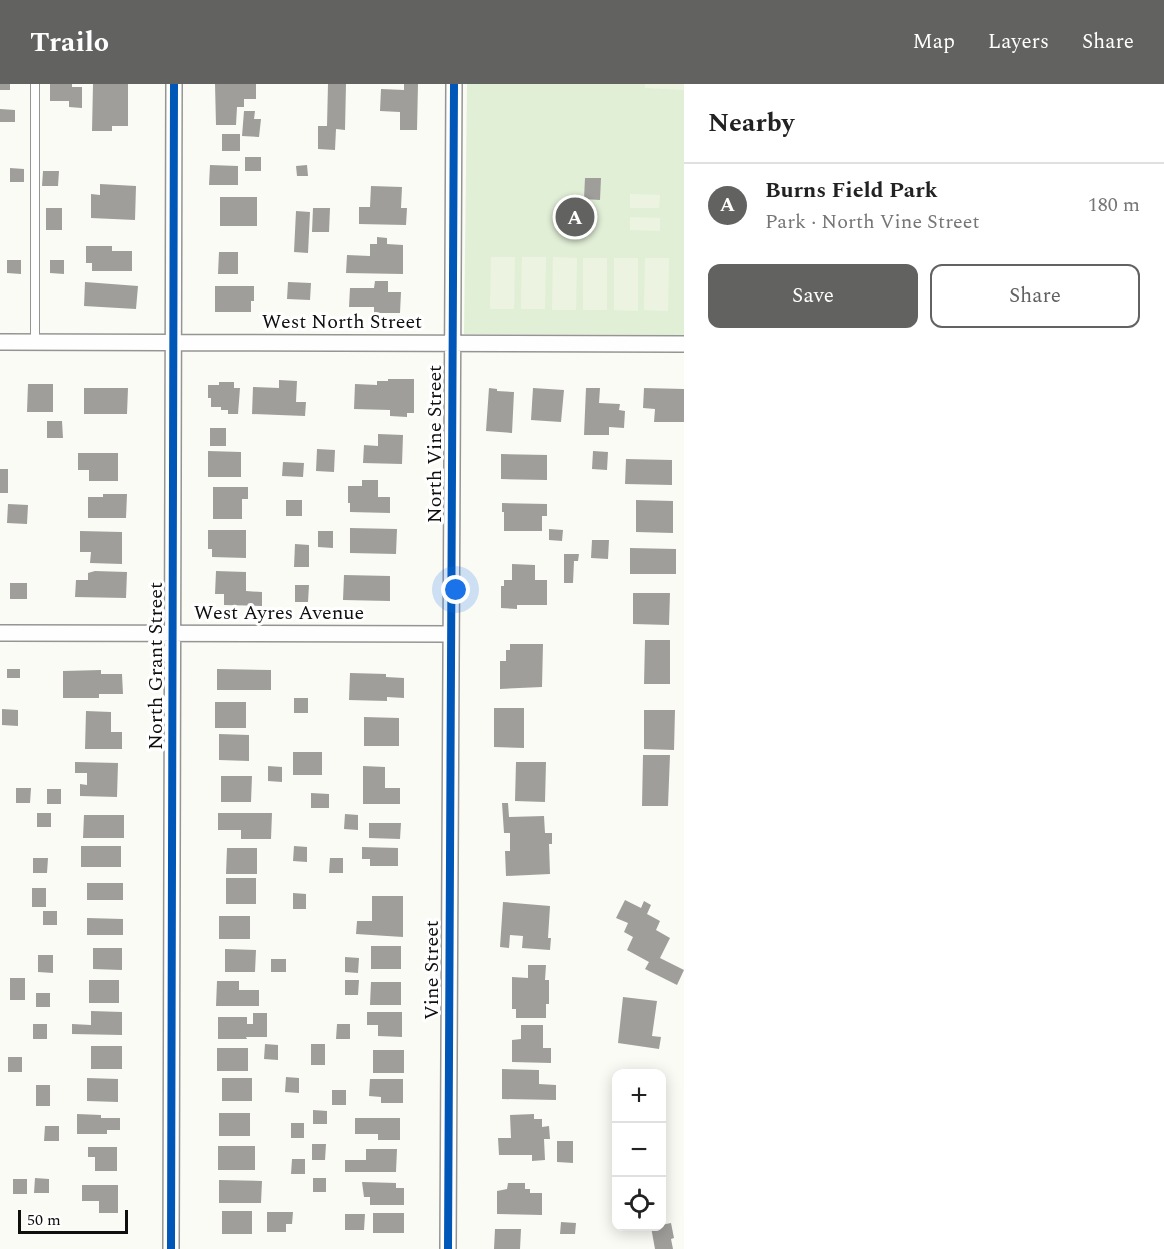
<!DOCTYPE html>
<html lang="en">
<head>
<meta charset="utf-8">
<style>
  :root { --surface:#fff; --page:#f2f2f2; --text:#222; --muted:#767676; --line:#e0e0e0; --accent:#626260 }
  body { margin:0; font-family:Spectral,serif; background:var(--page); color:var(--text) }
  .controls { position:absolute; right:18px; bottom:18px; display:grid; overflow:hidden; border-radius:12px; box-shadow:0 3px 15px #0003 }
  .controls button { width:54px; height:54px; display:grid; place-items:center; padding:0; border:0; border-bottom:2px solid var(--line); background:var(--surface); color:var(--text); font:30px sans-serif }
  .scale { position:absolute; left:18px; bottom:15px; width:110px; box-sizing:border-box; padding-left:6px; border:3px solid #0f0f0f; border-top:0; font-size:16px; line-height:21px; white-space:nowrap; color:#0f0f0f; -webkit-text-stroke:4px #fff; paint-order:stroke }
  .you { position:absolute; left:456px; top:506px; width:21px; height:21px; margin:-15px; border:4px solid #fff; border-radius:50%; background:#1a73e8; box-shadow:0 0 0 9px #1a73e833 }
  .badge { display:grid; place-items:center; width:39px; height:39px; border-radius:50%; background:var(--accent); color:#fff; font-size:20px; font-weight:700 }
  .pin { position:absolute; translate:-50% -50%; border:3px solid #fff; box-shadow:0 2px 6px #0006 }
  .list { margin:0; padding:0; list-style:none }
  h2 { display:flex; justify-content:space-between; align-items:center; height:78px; margin:0; padding:0 24px; font-size:26px }
  h2 small { font-size:20px; font-weight:400; color:var(--muted) }
  .list li { display:grid; grid-template-columns:39px 1fr auto; gap:18px; align-items:center; box-sizing:border-box; height:84px; padding:0 24px; border-top:2px solid var(--line) }
  .list b { display:block; font-size:22px; white-space:nowrap }
  .list p { margin:0; font-size:20px; white-space:nowrap; color:var(--muted) }
  .list em { font-size:20px; font-style:normal; color:var(--muted) }
  .actions { display:flex; gap:12px; padding:18px 24px }
  .actions a { flex:1; padding:14px 0; border:2px solid var(--accent); border-radius:12px; text-align:center; font-size:21px; color:var(--accent) }
  .actions .main { background:var(--accent); color:#fff }
  .icon { flex:none; width:33px; height:33px; fill:none; stroke:currentColor; stroke-width:2; stroke-linecap:round; stroke-linejoin:round }
  .map { position:relative; flex:none; width:684px; height:1165px; overflow:hidden }
  header { display:flex; align-items:center; gap:36px; box-sizing:border-box; height:84px; padding:0 30px; background:var(--accent); color:#fff }
  header strong { font-size:28px }
  nav { display:flex; gap:33px; margin-inline-start:auto; font-size:21px }
  main { display:flex }
  aside { flex:1; background:var(--surface) }
  .map>svg:first-child { display:block }
  .green { fill:#e2efd7 }
  .pitch { fill:#ecf4e1 }
  .building { fill:#9f9e9a }
  .lines { fill:none; stroke-linecap:round; stroke-linejoin:round }
  .lane-casing { stroke:#959593; stroke-width:10 }
  .street-casing { stroke:#959593; stroke-width:18 }
  .lane { stroke:#fefefe; stroke-width:8 }
  .street { stroke:#fefefe; stroke-width:15 }
  .cycleway-casing { stroke:#fff; stroke-width:11 }
  .cycleway { stroke:#0057b8; stroke-width:8 }
  .labels { text-anchor:middle; dominant-baseline:central; stroke-width:6; stroke-linejoin:round; paint-order:stroke }
  .street-label { font-size:20px; fill:#0f0f0f; stroke:#fff }
</style>
</head>
<body>
<header>
<strong>Trailo</strong>
<nav><a>Map</a><a>Layers</a><a>Share</a></nav>
</header>
<main>
<div class="map">
<svg width="684" height="1165" viewBox="0 0 684 1165">
  <rect width="100%" height="100%" fill="#fbfbf5"/>
  <!-- green -->
  <path class="green" d="M467,0H684V251L464,250Z"/>
  <!-- pitch -->
  <path class="pitch" d="M645,0H684V6L645,4Z
    M630,110L660,111L659,124H630Z
    M630,133L660,134V147L630,146Z
    M491,173H515L514,225H490Z
    M522,173H546L545,225H521Z
    M553,173L577,174L576,226H552Z
    M583,174H607V226H583Z
    M614,174H638V227L614,226Z
    M645,174H669L668,227L644,226Z"/>
  <!-- building -->
  <path class="building" d="M0,0H10V6H0Z
    M50,0H72V3H82V24L69,23V17H50Z
    M93,0H128V42H112V47H92Z
    M215,0H256V15H244V23H237L236,41H216Z
    M328,0H346L345,46L336,45L335,66L318,65V42H327Z
    M404,0H418L417,46H400V28L380,27L381,5L404,6Z
    M0,25L15,26V38H0Z
    M244,27H255L254,35H261L259,53L242,52Z
    M222,50H240V67H222Z
    M245,73H261V87H245Z
    M210,81L238,82V101H209Z
    M307,81L308,92H297L296,82Z
    M10,84L24,85V98H10Z
    M43,87H59L58,102H42Z
    M585,94H601L600,116L584,115Z
    M100,100L136,102L135,136L91,134V110L100,111Z
    M371,102L402,103L401,124H407L406,141L359,140V123H370Z
    M220,113H257V142H220Z
    M46,124H62V146H46Z
    M313,124H330L329,148H312Z
    M296,127L310,128L308,169L294,168Z
    M377,153L387,154V160L403,161V190L346,189L347,171L370,172V160H377Z
    M86,162H112V167H132V187H92V179H86Z
    M219,168H238V190H218Z
    M7,176H21V190L7,189Z
    M50,176H64V190L50,189Z
    M375,197H388V208H401L400,229H374V223H349L350,204H374Z
    M85,198L138,202L136,225L84,222Z
    M288,198L311,199L310,216L287,215Z
    M215,202H254V217H251V228H215Z
    M388,295H414V329H407V333L390,332V326L354,325L355,300L377,301V297H388Z
    M279,296L297,297L296,318H306L305,332L252,330L253,303L279,304Z
    M219,298H234V304H240L238,330H228V326H221V323H211V314H208V301H219Z
    M28,300H53V328H27Z
    M84,304H128L127,330H84Z
    M489,304L497,305V307L514,308L512,349L486,347Z
    M533,304L564,306L561,338L531,336Z
    M586,304H600L599,319L620,320L619,326L625,327L624,344L609,343V351H584Z
    M644,304L684,305V338H654L655,325L643,324Z
    M47,337H62L63,354H47Z
    M210,344H226V362H210Z
    M378,350L403,351L402,380L363,379L364,361L378,362Z
    M317,365L335,366L334,388L316,387Z
    M208,367L241,368V393H208Z
    M593,367L608,368L607,386L592,385Z
    M78,369H118V397H89V386H78Z
    M501,370L547,371V396L501,395Z
    M626,375L672,376V401L625,400Z
    M283,378L304,379L303,393L282,392Z
    M0,385H8V409H0Z
    M362,396H378V413H390V429L350,428V419H348V402H362Z
    M213,403H248V415H242V435H213Z
    M103,410H127L126,434H88V413H103Z
    M286,416H302V432H286Z
    M636,416L673,417V449L636,448Z
    M502,419L547,420V432H542V447H504V428H502Z
    M8,420L28,421L27,440L7,439Z
    M350,444L397,445L396,470L350,469Z
    M549,445L563,446L562,457L549,456Z
    M208,446H246V474L212,473V465H208Z
    M80,447L122,448V480L90,479L91,468H80Z
    M318,447H333V464L318,463Z
    M592,456H609L608,475L591,474Z
    M295,460L309,461V483H294Z
    M630,464L676,465V490H630Z
    M564,470H579L578,477H574L573,499H564Z
    M512,480L535,481V496H547V521H517V525L501,524V502H504V496H512Z
    M95,487L127,488L126,514L75,513L76,496H88V489Z
    M216,487L246,488V507L262,508V522L224,521V510H215Z
    M344,491L390,492V517L343,516Z
    M10,499H27V515H10Z
    M295,501H309L308,518H295Z
    M633,509H670L669,541L633,540Z
    M645,556H670V600H644Z
    M510,560H543L542,603L500,605V577H506V566H510Z
    M7,585H20V594H7Z
    M217,585L271,586V606H217Z
    M101,586V590H122L123,610H99V614H63V587Z
    M350,589L386,590V593L404,594V614L387,613V617L349,616Z
    M294,614H308V629H294Z
    M215,618H246V644H215Z
    M494,624H524V664L494,663Z
    M2,625L18,626V642L2,641Z
    M644,626H675L674,666L644,665Z
    M86,627L111,628V648H122V665H85Z
    M364,633L399,634V662H364Z
    M219,650L249,651V677L219,676Z
    M293,668H322V691H293Z
    M643,671H670L668,722H642Z
    M75,678L118,679L117,713L80,712V700L87,701V689H75Z
    M516,678H546L545,718L515,717Z
    M268,682L282,683V698L268,697Z
    M363,682L385,683V704H400V720H363Z
    M221,692H252L251,718H221Z
    M16,704H31L30,719H16Z
    M47,705H61V720H47Z
    M311,709L329,710V724H311Z
    M502,719H508L509,733L544,732L545,749H552V760H549L550,790L506,792L505,767H510V749H504Z
    M37,729H51V743H37Z
    M218,729H272L271,755H241V746H218Z
    M345,730L358,731V746L344,745Z
    M84,731H124V754H83Z
    M369,739H401L400,755L369,754Z
    M81,762H121V783H81Z
    M294,762L307,763V778L293,777Z
    M362,763L398,764V782H370V775H362Z
    M227,764H257V790H226Z
    M33,774H48L47,789H33Z
    M330,774H343V789H329Z
    M226,794H256V820H226Z
    M87,799H123V816H87Z
    M32,804H46V823H32Z
    M293,809L306,810V825H293Z
    M372,812H403V853L356,850L357,837H372Z
    M625,816L641,824L644,817L651,821L647,830L660,837L656,846L670,854L660,874L684,886L677,901L645,885L649,878L627,866L633,853L624,848L628,839L616,834Z
    M503,818L550,822L548,854H551L550,866L522,864L523,852L510,851L509,864L500,863Z
    M43,827H57V841H43Z
    M219,832H250V855H219Z
    M87,834L123,835V851H87Z
    M371,862H401V885H371Z
    M93,864H122V886L93,885Z
    M225,865L256,866L255,888H225Z
    M38,871H53V889L38,888Z
    M345,873L359,874L358,889L345,888Z
    M271,875H286V888H271Z
    M528,881H546L545,896H549V920H546V934H516V925H512V893L528,894Z
    M10,894H25V916H10Z
    M89,896H119V919H89Z
    M345,896H359L358,911H345Z
    M217,897H239V906H259V922H216Z
    M371,898H401V921H370Z
    M36,909H50V923H36Z
    M623,913L657,917L652,952L661,953L659,965L618,959Z
    M91,927L122,928V951L72,950V940L91,941Z
    M367,928H402V953L378,952V941H367Z
    M253,929H267V953H246L247,955H218V933H247V940H253Z
    M33,940H47V955H33Z
    M337,940H350V955H336Z
    M521,941H543V964H551V979L512,978V956L521,955Z
    M265,960L278,961V976L264,975Z
    M311,960H325V981H311Z
    M91,962H122V985H91Z
    M217,964H248V987H217Z
    M373,966H404V989H373Z
    M8,973H22V988H8Z
    M502,985L539,986V1000L556,1001V1016L502,1015Z
    M286,993L299,994V1009L285,1008Z
    M87,994L118,995V1018L87,1017Z
    M222,994H252V1017H222Z
    M370,995H403V1019H381V1013L369,1012Z
    M36,1001H50V1022H36Z
    M332,1006H346V1021H332Z
    M313,1026L327,1027V1040H313Z
    M219,1029H250V1052H219Z
    M77,1030L101,1031V1034H120V1046H107V1050H77Z
    M534,1030V1035H542V1043L549,1042L550,1055H544L545,1076L532,1077V1071H499L498,1054H511L510,1031Z
    M355,1034H400V1056H378V1050H355Z
    M291,1039H304V1054H291Z
    M45,1042H59V1057H44Z
    M557,1057H573V1079L557,1078Z
    M312,1060H326L325,1076H312Z
    M218,1062H255V1086H218Z
    M88,1063H117V1087H95V1073H88Z
    M366,1065H397L396,1088H345V1076H366Z
    M292,1075H305V1090H291Z
    M35,1094L49,1095V1109H34Z
    M313,1094H326V1108H313Z
    M13,1095H27V1110H13Z
    M219,1096L262,1097L261,1119H219Z
    M362,1098L396,1099V1104H404V1121H370V1113H364Z
    M508,1099H525V1105H530V1109H542V1131L497,1130V1107L507,1105Z
    M82,1101H118V1129H99V1117H82Z
    M222,1127H252V1150H222Z
    M267,1128H293L292,1140H286V1148H267Z
    M373,1129H404V1149H373Z
    M345,1130H365L364,1146H345Z
    M561,1138L576,1139L575,1150H560Z
    M671,1139L674,1154L671,1155L673,1165H655L651,1143Z
    M495,1145H521L520,1165H494Z"/>
  <g class="lines">
    <defs>
      <path id="lane" d="M35,258V0"/>
      <path id="street" d="M0,258L684,260
        M0,549L451,550
        M171,1165L174,0
        M448,1165L454,0"/>
    </defs>
    <!-- lane casing -->
    <use href="#lane" class="lane-casing"/>
    <!-- street casing -->
    <use href="#street" class="street-casing"/>
    <!-- lane -->
    <use href="#lane" class="lane"/>
    <!-- street -->
    <use href="#street" class="street"/>
    <defs>
      <path id="cycleway" d="M171,1165L174,0
        M448,1165L454,0"/>
    </defs>
    <!-- cycleway casing -->
    <use href="#cycleway" class="cycleway-casing"/>
    <!-- cycleway -->
    <use href="#cycleway" class="cycleway"/>
  </g>
  <g class="labels">
    <!-- street labels -->
    <g class="street-label">
      <text x="342" y="238">West North Street</text>
      <text transform="translate(435 360) rotate(-90)">North Vine Street</text>
      <text x="279" y="529">West Ayres Avenue</text>
      <text transform="translate(156 582) rotate(-90)">North Grant Street</text>
      <text transform="translate(432 886) rotate(-90)">Vine Street</text>
    </g>
  </g>
</svg>
<div class="controls">
<button>+</button>
<button>−</button>
<button><svg class="icon" aria-label="locate" viewBox="0 0 24 24"><circle cx="12" cy="12" r="6"/><path d="M12 2v4M12 18v4M2 12h4M18 12h4"/></svg></button>
</div>
<div class="scale">50 m</div>
<div class="you"></div>
<div class="pin badge" style="left:575px;top:133px">A</div>
</div>
<aside>
<h2>Nearby<small></small></h2>
<ul class="list">
<li><span class="badge">A</span><div><b>Burns Field Park</b><p>Park · North Vine Street</p></div><em>180 m</em></li>
</ul>
<div class="actions"><a class="main">Save</a><a>Share</a></div>
</aside>
</main>
</body>
</html>
